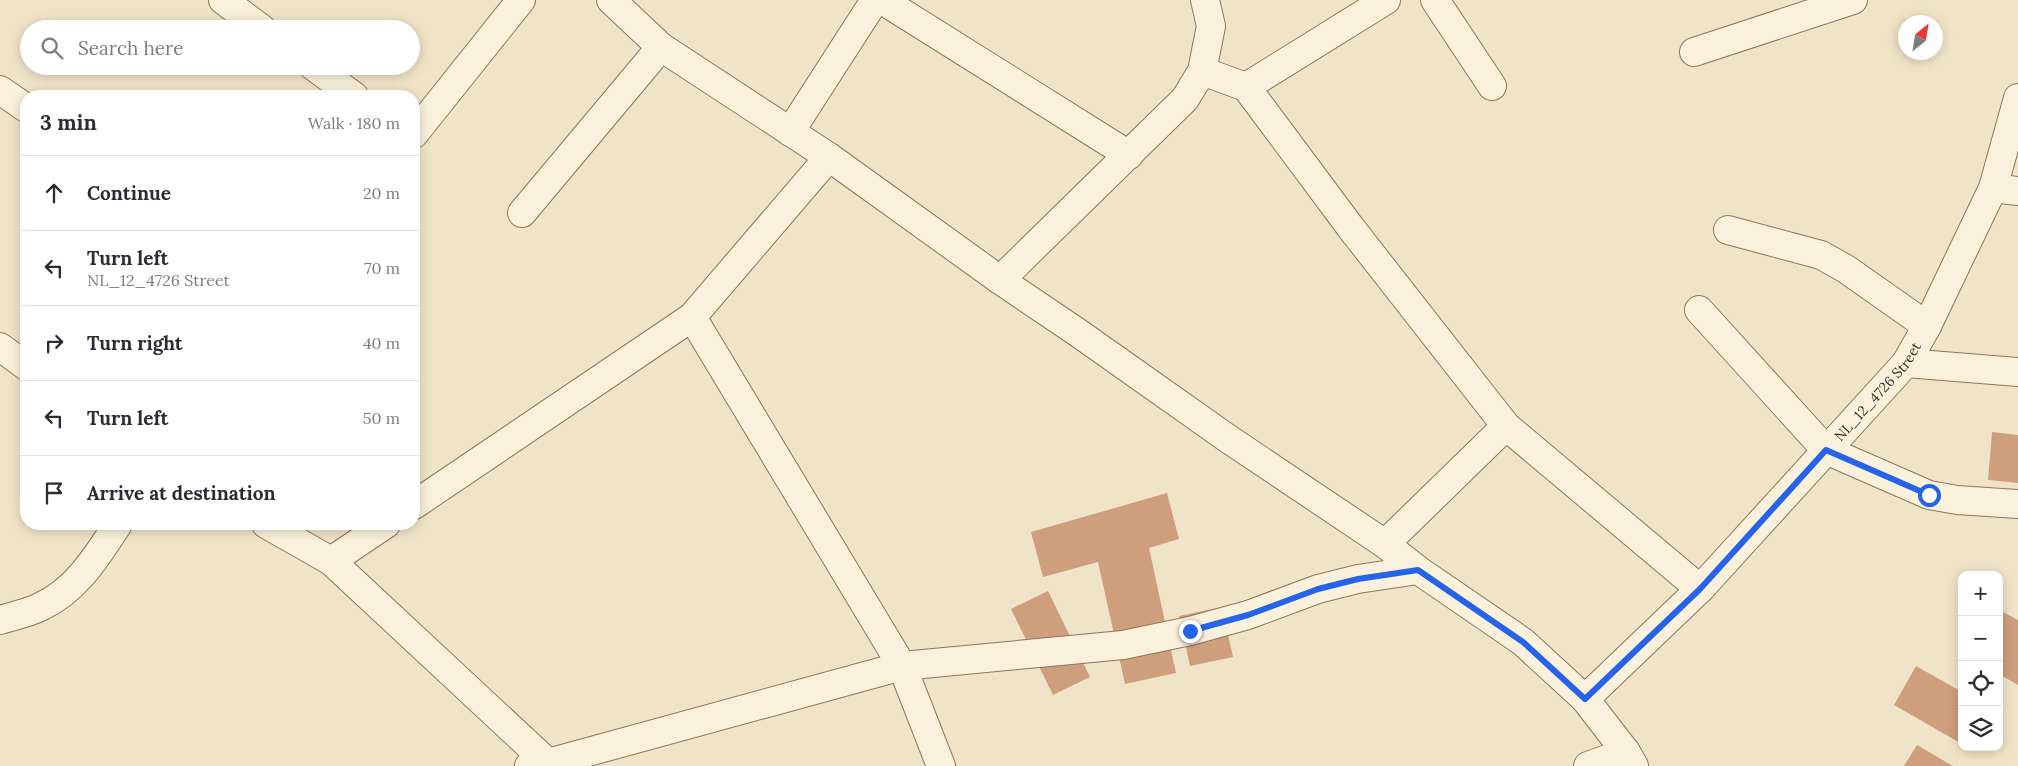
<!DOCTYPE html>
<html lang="en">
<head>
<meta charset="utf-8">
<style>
  :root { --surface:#fff; --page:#f7f7f7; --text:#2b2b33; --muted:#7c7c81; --line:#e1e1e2 }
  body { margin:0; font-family:Lora,serif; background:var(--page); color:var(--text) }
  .controls { position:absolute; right:15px; bottom:15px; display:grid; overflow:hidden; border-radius:10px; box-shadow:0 2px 12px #0003 }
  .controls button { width:45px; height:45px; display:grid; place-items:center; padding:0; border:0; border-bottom:1px solid var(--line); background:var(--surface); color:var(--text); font:25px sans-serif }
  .compass { position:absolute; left:1898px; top:15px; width:45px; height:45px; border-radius:50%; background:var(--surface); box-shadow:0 2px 12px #0003; rotate:30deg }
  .stop { position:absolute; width:15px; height:15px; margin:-11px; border:4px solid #2563eb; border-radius:50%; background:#fff }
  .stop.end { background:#2563eb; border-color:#fff; box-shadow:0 1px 5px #0008 }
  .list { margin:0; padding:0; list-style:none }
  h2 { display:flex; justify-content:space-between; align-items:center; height:65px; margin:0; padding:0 20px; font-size:21px }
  h2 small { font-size:16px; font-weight:400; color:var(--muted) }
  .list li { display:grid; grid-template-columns:32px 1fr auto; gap:15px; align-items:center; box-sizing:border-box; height:75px; padding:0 20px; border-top:1px solid var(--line) }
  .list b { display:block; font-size:19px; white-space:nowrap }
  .list p { margin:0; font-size:16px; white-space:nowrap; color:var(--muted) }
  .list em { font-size:16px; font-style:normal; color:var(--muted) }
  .icon { flex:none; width:28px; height:28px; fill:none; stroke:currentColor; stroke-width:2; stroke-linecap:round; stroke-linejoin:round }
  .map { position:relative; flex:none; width:2018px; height:766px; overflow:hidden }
  .search { position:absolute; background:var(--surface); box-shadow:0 2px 12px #0003; left:20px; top:20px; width:400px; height:55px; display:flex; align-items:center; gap:12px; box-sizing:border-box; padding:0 18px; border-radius:28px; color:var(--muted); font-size:19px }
  .panel { position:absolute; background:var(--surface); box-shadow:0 2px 12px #0003; left:20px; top:90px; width:400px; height:440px; border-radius:20px }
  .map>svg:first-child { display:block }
  .building { fill:#cf9f7d }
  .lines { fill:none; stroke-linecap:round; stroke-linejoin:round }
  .minor-casing { stroke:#8d765c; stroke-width:30 }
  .minor { stroke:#faf1dc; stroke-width:28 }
  .route { stroke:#2563eb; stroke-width:6 }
  .labels { text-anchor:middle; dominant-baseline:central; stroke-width:4; stroke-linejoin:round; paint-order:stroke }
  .street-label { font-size:14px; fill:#3d2e20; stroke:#f7eed8 }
</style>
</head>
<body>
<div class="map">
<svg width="2018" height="766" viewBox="0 0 2018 766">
  <rect width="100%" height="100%" fill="#f0e4c8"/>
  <!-- building -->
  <path class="building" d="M1992,432L2018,435V483L1988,480Z
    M1167,493L1179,539L1149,548L1176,673L1125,684L1098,562L1043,577L1031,532Z
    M1048,591L1090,677L1053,695L1011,609Z
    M1222,607L1233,657L1190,666L1179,616Z
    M1999,610L2018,620V685L1999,674Z
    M1916,666L1962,692V744L1894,705Z
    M1917,745L1953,766H1904Z"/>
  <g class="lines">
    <defs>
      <g id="minor">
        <path d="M223,0L262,29"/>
        <path d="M611,0L661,47L829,157L1000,280L1077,332L1227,438L1385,544L1418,570L1523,642L1585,699L1626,752L1634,766"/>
        <path d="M882,0L1129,155"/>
        <path d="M1386,0L1246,87L1351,228L1506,426L1700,589"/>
        <path d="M1435,0L1492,86"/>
        <path d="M1694,52L1853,0"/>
        <path d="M313,66L354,96"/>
        <path d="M1202,71L1246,87"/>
        <path d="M0,90L26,108"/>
        <path d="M790,132L875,0"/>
        <path d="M414,134L521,0"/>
        <path d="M829,157L692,317L902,666L941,766"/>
        <path d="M1993,188L2018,191"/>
        <path d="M522,213L661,47"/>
        <path d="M1728,230L1821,255L1846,269L1927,326"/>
        <path d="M1000,280L1185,99L1202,71L1211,26L1205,0"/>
        <path d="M1699,310L1826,450L1929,495L1957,500L2018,504"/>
        <path d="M0,347L26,366"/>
        <path d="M1906,363L2018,372"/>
        <path d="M414,505L692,317"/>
        <path d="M266,524L331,561L548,763"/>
        <path d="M1385,544L1506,426"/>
        <path d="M331,561L386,524"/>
        <path d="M0,620C13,616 28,613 40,607C77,590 97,556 118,524"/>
        <path id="s1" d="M1585,699L1700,589L1906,363L1927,326L1993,188L2018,98"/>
        <path d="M529,766L548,763L902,666L1123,645L1190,631L1248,615L1318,589L1358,579L1418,570"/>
        <path d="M1588,766L1626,752"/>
      </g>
    </defs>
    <!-- minor casing -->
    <use href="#minor" class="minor-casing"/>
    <!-- minor -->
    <use href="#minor" class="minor"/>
  </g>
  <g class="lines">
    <!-- route -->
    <path class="route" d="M1190,631L1248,615L1318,589L1358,579L1418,570L1523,642L1585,699L1700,589L1826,450L1929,495"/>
  </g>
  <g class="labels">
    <!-- street labels -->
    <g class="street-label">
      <text stroke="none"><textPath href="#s1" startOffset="425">NL_12_4726 Street</textPath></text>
    </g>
  </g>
</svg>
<div class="controls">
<button>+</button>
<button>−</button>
<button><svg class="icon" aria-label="locate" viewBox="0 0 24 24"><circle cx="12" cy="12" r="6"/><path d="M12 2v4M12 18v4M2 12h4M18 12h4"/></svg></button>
<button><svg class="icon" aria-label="layers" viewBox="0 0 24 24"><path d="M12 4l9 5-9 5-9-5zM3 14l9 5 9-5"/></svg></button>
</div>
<svg class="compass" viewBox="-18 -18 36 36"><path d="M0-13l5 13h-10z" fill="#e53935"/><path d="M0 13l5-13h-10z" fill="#7c7c81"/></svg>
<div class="stop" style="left:1929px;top:495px"></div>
<div class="stop end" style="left:1190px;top:631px"></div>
<div class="search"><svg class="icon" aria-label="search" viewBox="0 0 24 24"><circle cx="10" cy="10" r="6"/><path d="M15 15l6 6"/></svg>Search here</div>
<section class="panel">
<h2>3 min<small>Walk · 180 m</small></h2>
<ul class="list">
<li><svg class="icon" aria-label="ahead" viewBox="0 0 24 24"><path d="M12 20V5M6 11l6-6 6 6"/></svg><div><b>Continue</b></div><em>20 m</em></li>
<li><svg class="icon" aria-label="left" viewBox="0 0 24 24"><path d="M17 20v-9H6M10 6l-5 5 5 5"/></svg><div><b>Turn left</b><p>NL_12_4726 Street</p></div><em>70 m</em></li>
<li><svg class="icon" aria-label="right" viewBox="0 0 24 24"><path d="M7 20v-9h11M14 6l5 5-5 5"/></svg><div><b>Turn right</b></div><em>40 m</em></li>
<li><svg class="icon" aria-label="left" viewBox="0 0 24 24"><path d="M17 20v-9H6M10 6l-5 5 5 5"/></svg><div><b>Turn left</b></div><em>50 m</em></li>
<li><svg class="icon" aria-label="arrive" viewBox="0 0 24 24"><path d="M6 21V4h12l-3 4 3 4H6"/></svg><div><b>Arrive at destination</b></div></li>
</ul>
</section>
</div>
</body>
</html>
